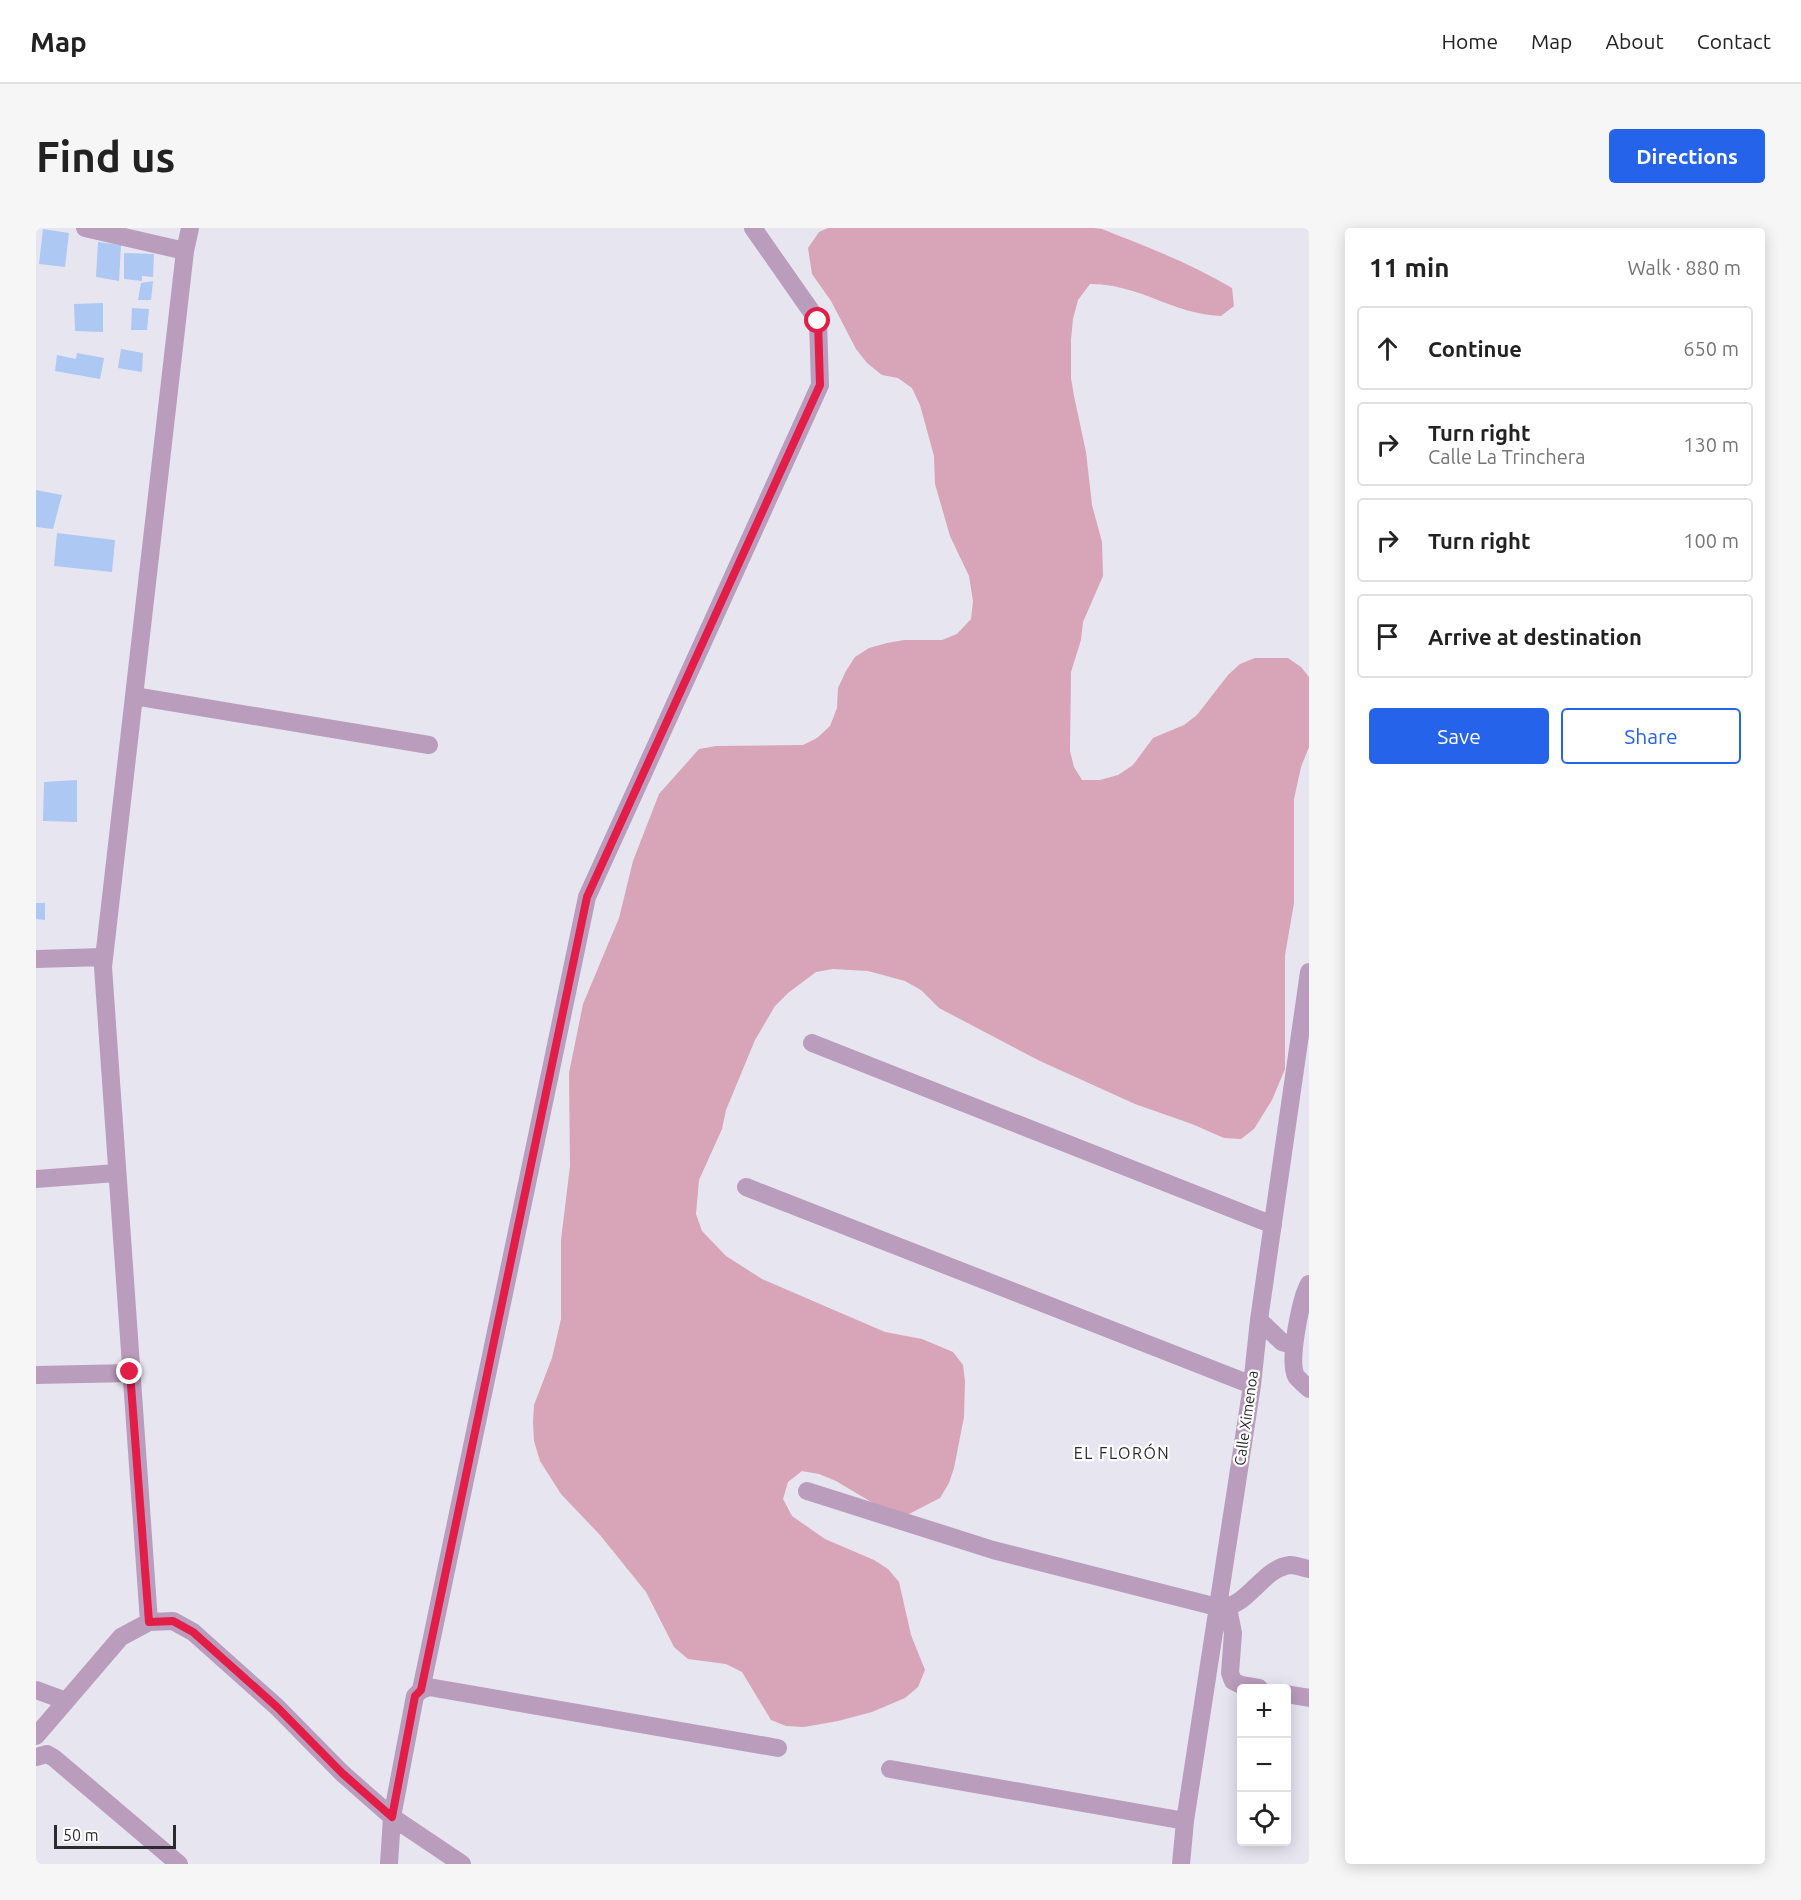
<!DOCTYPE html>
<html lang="en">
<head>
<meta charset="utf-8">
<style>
  :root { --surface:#fff; --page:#f6f6f6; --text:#222; --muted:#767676; --line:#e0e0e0; --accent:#2563eb }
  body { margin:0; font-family:Ubuntu,sans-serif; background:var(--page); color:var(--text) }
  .controls { position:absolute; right:18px; bottom:18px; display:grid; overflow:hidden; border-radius:6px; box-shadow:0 3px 15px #0003 }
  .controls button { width:54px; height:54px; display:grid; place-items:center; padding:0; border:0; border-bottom:2px solid var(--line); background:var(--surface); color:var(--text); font:30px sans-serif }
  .scale { position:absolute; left:18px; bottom:15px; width:122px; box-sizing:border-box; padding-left:6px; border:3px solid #2b2a2e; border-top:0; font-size:16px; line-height:21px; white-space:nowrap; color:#2b2a2e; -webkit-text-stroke:4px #fff; paint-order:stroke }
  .stop { position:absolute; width:18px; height:18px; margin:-14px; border:4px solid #e11d48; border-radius:50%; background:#fff }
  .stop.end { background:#e11d48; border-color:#fff; box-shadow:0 2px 6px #0008 }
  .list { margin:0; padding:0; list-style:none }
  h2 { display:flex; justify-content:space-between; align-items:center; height:78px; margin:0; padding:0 24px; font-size:26px }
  h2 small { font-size:20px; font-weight:400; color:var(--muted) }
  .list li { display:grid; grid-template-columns:39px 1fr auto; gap:18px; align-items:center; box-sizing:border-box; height:84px; margin:0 12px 12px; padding:0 12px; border:2px solid var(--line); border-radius:6px }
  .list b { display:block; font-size:22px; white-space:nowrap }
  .list p { margin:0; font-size:20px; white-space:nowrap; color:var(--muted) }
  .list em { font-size:20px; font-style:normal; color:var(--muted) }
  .actions { display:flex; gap:12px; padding:18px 24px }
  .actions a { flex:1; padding:14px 0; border:2px solid var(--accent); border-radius:6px; text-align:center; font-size:21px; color:var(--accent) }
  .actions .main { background:var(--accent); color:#fff }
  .icon { flex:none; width:33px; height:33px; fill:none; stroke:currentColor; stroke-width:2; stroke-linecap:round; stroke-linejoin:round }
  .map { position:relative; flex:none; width:1273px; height:1636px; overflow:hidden; border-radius:6px }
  header { display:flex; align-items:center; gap:36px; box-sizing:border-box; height:84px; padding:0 30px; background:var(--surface); border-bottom:2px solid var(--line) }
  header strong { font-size:28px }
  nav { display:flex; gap:33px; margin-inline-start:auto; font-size:21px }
  .intro { display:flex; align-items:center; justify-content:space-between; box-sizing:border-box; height:144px; padding:0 36px }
  h1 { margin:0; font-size:42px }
  .button { padding:15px 27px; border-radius:6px; background:var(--accent); color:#fff; font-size:21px; font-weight:700 }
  main { display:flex; gap:36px; padding:0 36px }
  aside { flex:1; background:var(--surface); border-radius:6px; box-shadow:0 3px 15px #0003 }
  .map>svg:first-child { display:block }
  .forest { fill:#d8a4b7 }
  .building { fill:#adc8f3 }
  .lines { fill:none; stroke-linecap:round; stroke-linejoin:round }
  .minor { stroke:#ba9cbd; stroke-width:18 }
  .route { stroke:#e11d48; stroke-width:8 }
  .labels { text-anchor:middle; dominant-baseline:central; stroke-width:4.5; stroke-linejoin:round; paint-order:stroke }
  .street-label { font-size:15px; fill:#2b2a2e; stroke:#fff }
  .neighbourhood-label { font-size:16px; letter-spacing:1.5px; fill:#2b2a2e; stroke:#fff }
</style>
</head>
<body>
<header>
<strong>Map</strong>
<nav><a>Home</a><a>Map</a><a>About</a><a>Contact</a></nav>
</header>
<div class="intro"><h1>Find us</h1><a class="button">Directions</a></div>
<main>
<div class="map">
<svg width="1273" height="1636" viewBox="0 0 1273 1636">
  <rect width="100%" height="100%" fill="#e7e5f0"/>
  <!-- forest -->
  <path class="forest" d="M792,0H1058L1066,1C1111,19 1154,35 1196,60L1198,78L1185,88C1136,86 1104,56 1054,56L1042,72L1037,91L1035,111V150L1038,168L1050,224L1056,277L1066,314L1067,348L1047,394L1045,412L1035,444L1034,523L1038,539L1046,552H1064L1082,547L1097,537L1117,510L1148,497L1161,487L1192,447L1204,436L1219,430H1252L1265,439L1273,449V519L1265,539L1258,571V675L1249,727V841L1236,872L1218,901L1205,911L1188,910L1156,896L1099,876L1004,833L903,780L885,762L869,753L832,743L797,741L780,744L752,765L739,778L719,812L690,882L686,901L663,952L660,986L666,1003L690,1028L726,1051L849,1104L886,1111L917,1124L927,1137L929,1153L928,1189L918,1240L913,1255L904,1270L871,1287L852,1284L800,1253L783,1246L766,1243L752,1254L747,1271L756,1288L789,1311L838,1332L852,1341L863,1354L875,1407L889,1442L882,1459L869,1470L836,1484L802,1493L768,1499L750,1498L735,1492L706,1444L690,1436L652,1431L638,1419L610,1364L564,1307L525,1266L504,1233L498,1213L497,1194L498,1177L516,1130L525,1091V1012L534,938L533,845L547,776L583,690L597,633L623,566L663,521L680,518L767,517L781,510L794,498L801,480L802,460L810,443L819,429L833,420L851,415L868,412H906L921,406L935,391L937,373L933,348L914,308L899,256L898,228L884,177L876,160L862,150L846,147L831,135L820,121L795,73L776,46L772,20L783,4Z"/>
  <!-- building -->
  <path class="building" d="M7,1L33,5L29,39L3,36Z
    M62,14L85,17L83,53L60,49Z
    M88,25L118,26L117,49L106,48V53L88,51Z
    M117,53L115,72H102L105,55Z
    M67,75V104L39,103L38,76Z
    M96,80L113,81L111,102H95Z
    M85,121L107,125L106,144L82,140Z
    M41,125L68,130L64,151L19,143L21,127L40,131Z
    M0,262L26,267L17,301L0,299Z
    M21,305L79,312L76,344L18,338Z
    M41,552V594L7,593L8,554Z
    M0,675H9V692L0,691Z"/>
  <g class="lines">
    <!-- minor -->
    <path class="minor" d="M49,0L149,23
      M98,468L393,517
      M0,731L68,729
      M776,815L1237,997
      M0,951L80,945
      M710,959L1216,1157
      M1273,1056C1265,1070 1252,1132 1260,1148C1263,1152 1269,1157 1273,1161
      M1223,1092L1246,1114L1257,1117
      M0,1147L95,1145
      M771,1263L957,1322L1181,1379C1212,1382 1224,1341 1254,1337C1260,1337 1268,1340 1273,1341
      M1192,1380L1197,1405L1194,1445L1197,1453L1205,1457L1223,1460
      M113,1394L67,739L149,23L154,0
      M0,1462L30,1473
      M385,1462L393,1459L742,1520
      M1250,1466L1273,1470
      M0,1508L85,1409L113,1394L137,1393L157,1404L241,1479L306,1545L356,1589L426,1636
      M0,1529L11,1526L18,1530L143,1636
      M854,1541L1149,1593
      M353,1636L356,1589L379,1468L385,1462L551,669L784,157L782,93L717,0
      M1145,1636L1149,1593L1216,1157L1223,1092L1273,744"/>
  </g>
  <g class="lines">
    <!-- route -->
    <path class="route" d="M94,1144L113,1394L137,1393L157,1404L241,1479L306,1545L356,1589L379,1468L385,1462L551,669L784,157L782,93"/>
  </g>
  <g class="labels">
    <!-- street labels -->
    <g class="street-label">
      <text transform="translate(1210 1190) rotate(-82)">Calle Ximenoa</text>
    </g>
    <!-- neighbourhood labels -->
    <g class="neighbourhood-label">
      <text x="1086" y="1225">EL FLORÓN</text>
    </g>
  </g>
</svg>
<div class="controls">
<button>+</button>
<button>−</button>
<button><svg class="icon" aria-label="locate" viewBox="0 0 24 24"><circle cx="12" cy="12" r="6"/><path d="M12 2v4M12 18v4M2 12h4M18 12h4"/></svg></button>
</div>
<div class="scale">50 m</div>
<div class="stop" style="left:782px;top:93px"></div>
<div class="stop end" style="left:94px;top:1144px"></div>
</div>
<aside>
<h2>11 min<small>Walk · 880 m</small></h2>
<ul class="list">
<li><svg class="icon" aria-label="ahead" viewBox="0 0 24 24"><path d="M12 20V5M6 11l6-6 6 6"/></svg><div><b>Continue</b></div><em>650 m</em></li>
<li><svg class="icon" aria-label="right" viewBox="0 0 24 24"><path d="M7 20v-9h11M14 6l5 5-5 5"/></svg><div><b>Turn right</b><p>Calle La Trinchera</p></div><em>130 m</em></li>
<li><svg class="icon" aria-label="right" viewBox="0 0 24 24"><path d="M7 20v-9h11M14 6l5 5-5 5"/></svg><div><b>Turn right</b></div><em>100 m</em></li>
<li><svg class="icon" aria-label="arrive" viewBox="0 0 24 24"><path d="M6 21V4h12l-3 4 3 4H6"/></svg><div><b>Arrive at destination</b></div></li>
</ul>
<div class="actions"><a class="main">Save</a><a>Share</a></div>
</aside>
</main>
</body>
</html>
